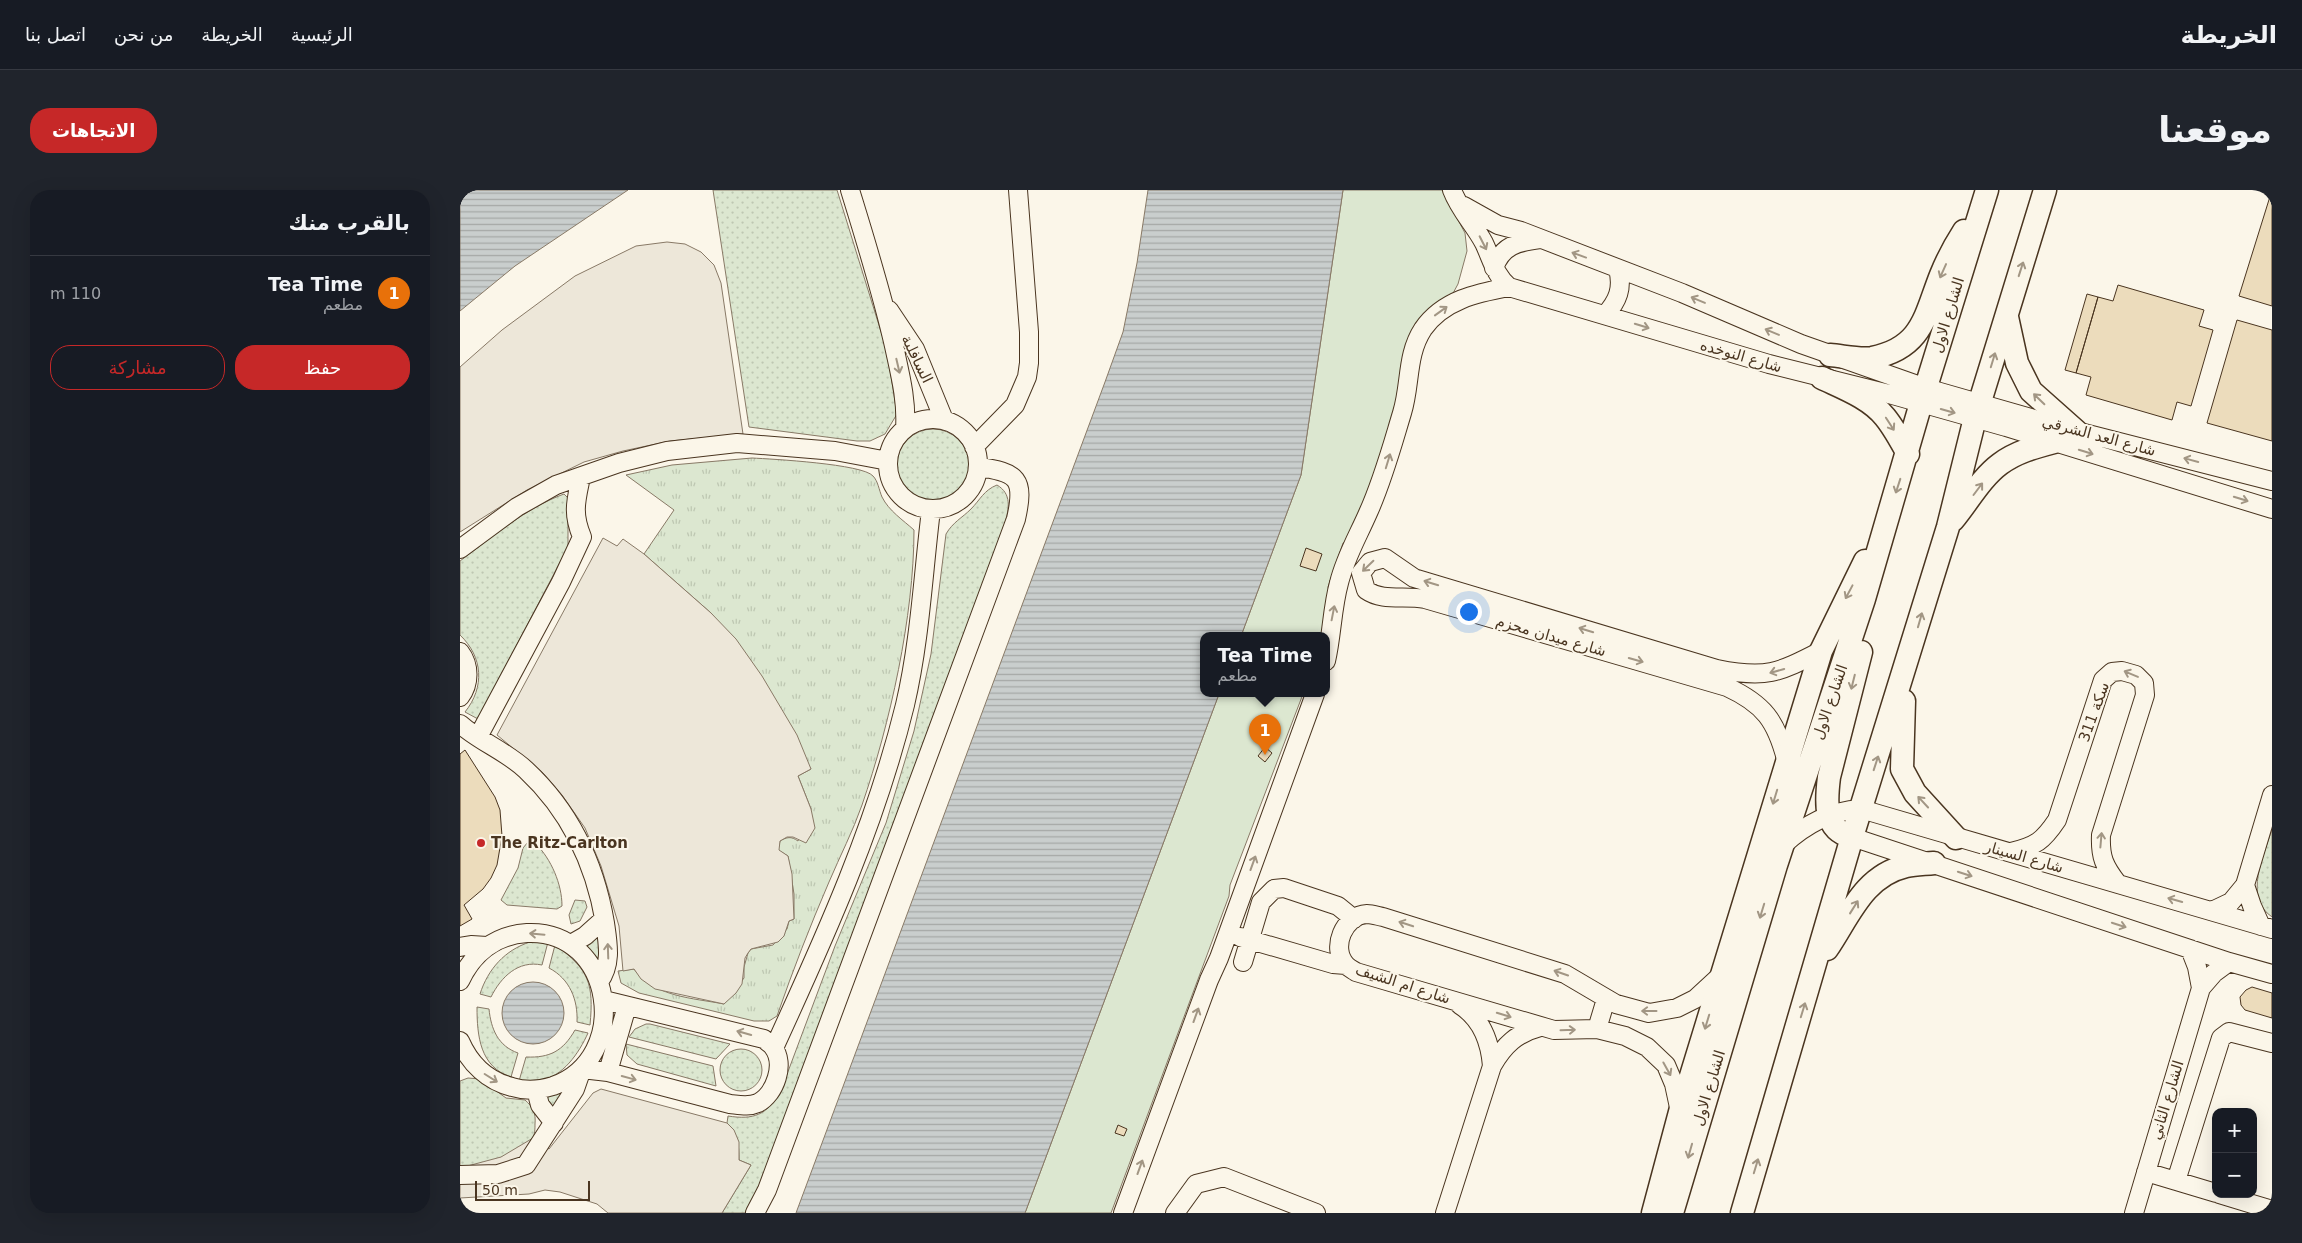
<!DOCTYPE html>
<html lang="ar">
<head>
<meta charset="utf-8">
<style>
  :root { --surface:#171b24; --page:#20242c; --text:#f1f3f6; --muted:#9ea1a6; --line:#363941; --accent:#c62828 }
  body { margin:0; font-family:"DejaVu Sans","Noto Naskh Arabic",sans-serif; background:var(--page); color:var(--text); direction:rtl }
  .controls { position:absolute; right:15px; bottom:15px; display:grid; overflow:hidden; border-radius:10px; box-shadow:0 5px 20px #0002 }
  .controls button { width:45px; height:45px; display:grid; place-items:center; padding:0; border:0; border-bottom:1px solid var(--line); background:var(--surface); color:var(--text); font:25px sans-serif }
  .scale { position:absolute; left:15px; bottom:12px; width:115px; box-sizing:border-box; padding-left:5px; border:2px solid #4a3520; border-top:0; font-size:14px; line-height:18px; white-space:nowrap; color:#4a3520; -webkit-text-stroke:4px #fbf6e9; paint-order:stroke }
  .you { position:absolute; left:1008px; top:421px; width:18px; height:18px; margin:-12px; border:4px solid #fff; border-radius:50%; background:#1a73e8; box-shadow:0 0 0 8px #1a73e833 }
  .badge { display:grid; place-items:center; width:32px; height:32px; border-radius:50%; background:var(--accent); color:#fff; font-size:16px; font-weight:700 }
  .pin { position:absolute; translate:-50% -41px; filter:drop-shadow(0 1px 2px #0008) }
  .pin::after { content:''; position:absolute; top:26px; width:18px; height:15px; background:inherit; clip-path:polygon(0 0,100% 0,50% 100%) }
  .popup { position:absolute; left:740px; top:442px; width:130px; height:65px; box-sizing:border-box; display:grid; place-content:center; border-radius:10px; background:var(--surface); filter:drop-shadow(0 1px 4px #0005); font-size:16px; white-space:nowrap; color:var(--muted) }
  .popup b { font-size:19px; color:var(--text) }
  .popup::after { content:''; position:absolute; left:50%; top:100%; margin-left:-10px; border:10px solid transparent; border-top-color:var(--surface) }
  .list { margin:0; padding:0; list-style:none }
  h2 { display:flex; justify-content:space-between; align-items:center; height:65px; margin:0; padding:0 20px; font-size:21px }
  h2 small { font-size:16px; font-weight:400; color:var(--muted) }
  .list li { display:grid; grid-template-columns:32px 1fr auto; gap:15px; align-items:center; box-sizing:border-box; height:75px; padding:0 20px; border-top:1px solid var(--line) }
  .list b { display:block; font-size:19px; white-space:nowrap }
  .list p { margin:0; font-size:16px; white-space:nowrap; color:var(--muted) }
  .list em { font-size:16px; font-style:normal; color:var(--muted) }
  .actions { display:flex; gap:10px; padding:15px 20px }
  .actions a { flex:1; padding:11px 0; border:1px solid var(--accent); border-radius:20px; text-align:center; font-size:18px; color:var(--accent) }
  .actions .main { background:var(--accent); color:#fff }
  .map { position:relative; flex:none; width:1812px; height:1023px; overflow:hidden; direction:ltr; border-radius:20px }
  header { display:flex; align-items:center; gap:30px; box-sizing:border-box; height:70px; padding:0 25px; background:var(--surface); border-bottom:1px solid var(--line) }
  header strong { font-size:24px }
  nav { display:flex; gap:28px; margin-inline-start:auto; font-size:18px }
  .intro { display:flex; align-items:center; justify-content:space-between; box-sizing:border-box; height:120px; padding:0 30px }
  h1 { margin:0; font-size:35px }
  .button { padding:12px 22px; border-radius:20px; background:var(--accent); color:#fff; font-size:18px; font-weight:700 }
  main { display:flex; gap:30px; padding:0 30px }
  aside { flex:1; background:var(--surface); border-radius:20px; box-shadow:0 5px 20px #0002 }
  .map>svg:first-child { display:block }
  .grass { fill:url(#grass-tufts); stroke:#887966 }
  .park { fill:#dce7d0; stroke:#887966 }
  .garden { fill:url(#garden-dots); stroke:#887966 }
  .parking { fill:#ede7d9; stroke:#887966 }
  .water { fill:url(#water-rules); stroke:#887966 }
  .building { fill:#ecdcbc; stroke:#4a3520 }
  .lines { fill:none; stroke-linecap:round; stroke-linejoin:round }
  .minor-casing { stroke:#4a3520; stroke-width:20 }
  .major-casing { stroke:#4a3520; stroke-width:25 }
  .minor { stroke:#fbf6e9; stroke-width:18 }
  .major { stroke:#fbf6e9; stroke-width:22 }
  .oneway { stroke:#a29684 }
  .poi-dot { fill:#c62828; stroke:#fbf6e9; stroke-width:2 }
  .labels { text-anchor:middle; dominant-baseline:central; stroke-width:4; stroke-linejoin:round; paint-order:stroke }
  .street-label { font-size:15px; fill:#4a3520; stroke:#fbf6e9 }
  .poi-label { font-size:15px; font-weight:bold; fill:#4a3520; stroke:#fbf6e9; text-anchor:start }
</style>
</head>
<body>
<header>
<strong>الخريطة</strong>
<nav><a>الرئيسية</a><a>الخريطة</a><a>من نحن</a><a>اتصل بنا</a></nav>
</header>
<div class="intro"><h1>موقعنا</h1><a class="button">الاتجاهات</a></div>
<main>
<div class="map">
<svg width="1812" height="1023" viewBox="0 0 1812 1023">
  <defs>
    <pattern id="grass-tufts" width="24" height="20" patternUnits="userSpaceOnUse" patternTransform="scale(1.25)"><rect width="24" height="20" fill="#dce7d0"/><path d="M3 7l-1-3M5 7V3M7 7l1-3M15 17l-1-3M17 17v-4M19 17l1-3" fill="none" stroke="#bec7b2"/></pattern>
    <pattern id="garden-dots" width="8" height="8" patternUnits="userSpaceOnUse" patternTransform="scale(1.25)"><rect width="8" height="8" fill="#dce7d0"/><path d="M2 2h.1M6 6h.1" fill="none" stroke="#bec7b2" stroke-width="1.8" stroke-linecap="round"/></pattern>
    <pattern id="water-rules" width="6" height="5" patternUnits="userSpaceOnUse" patternTransform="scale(1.25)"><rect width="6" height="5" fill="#c9cecd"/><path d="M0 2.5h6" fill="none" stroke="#a5a8a6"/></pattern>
  </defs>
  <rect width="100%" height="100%" fill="#fbf6e9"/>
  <!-- grass -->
  <path class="grass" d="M292,268C312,269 403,274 413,286C418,291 419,300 422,307C429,321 443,330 454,340C454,426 430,534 402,615C393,641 380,666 369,692C350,736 333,780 317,826L309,831H294L179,803L161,793L158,781L174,779C194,807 233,808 264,814L284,788V777L288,763L291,759L313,755L327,739L329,731L334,729V704L328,666L318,660L320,651C327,647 331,646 338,651L351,619L338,586L351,579L251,423L184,364L214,320L166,285L212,275Z"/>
  <!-- park -->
  <path class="park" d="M883,0H982L1005,43L1007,61L998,94L991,107L977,117L924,265L889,349L883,353L868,397L870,405L862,446H781L841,285Z
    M759,504H843L770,695L769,706L651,1023H565Z"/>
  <!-- garden -->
  <path class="garden" d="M253,0H377L427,161L437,224L425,244L410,251H397L289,237Z
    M437 275a36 36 0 1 1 72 0a36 36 0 1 1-72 0Z
    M537,295C552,304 549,318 545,333L297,1003L285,1023H262L291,975L279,970C279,954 278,945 267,933L268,926C294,930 306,925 320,903L375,756L426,633L454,541L471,464L486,344C493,332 502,328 511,319C520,310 524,300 537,295Z
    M104,304L108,308V357L18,529L5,522C25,497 23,467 0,445V371C32,347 66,318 104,304Z
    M1812,639V727C1783,707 1804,666 1812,639Z
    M68,652L76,654C91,669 102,694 102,716L97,719L47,715L41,710L58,678L63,658Z
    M115,710L125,711L127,717L120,731L111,734L109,725Z
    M135,748H139L141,776L127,760L128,753Z
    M70,752H88L82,775C58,770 41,787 31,807L20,804C28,779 45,760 70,752Z
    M95,755C129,779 134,794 130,835L117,832C118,810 110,789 89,778Z
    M17,817L29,819C31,839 38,856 58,863L51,887C20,877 17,846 17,817Z
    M186,834H190L270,854L256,869L169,847L175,839Z
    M115,840L128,843C119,863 103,887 79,891C73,892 65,891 59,891L66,867C90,868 103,861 115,840Z
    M166,854L253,876L256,896L177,874L167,865Z
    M260 880a21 21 0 1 1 42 0a21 21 0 1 1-42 0Z
    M8,888L20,889L46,908L65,910C73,917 76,923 75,934C75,939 75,945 72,949C54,967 24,973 0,978V891Z
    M106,898L93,918L86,909L89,905Z"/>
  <!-- parking -->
  <path class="parking" d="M207,52L225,54L241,62L254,75L261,93L283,244L210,251L163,261L124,272L67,300L0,342V177L42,140L115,86L176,56Z
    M143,348L157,356L163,349L184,364L251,423L276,449L302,486L337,545L351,579L338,586L351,619L355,638L346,653L333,647H327L320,651L319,660L328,666L332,684L334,729L329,731L324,746L318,752L291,759L288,763L285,768L282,794L276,803L264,814L195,799L181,789L174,779L163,781L159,736L141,676L125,638L102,605L83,583L37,545Z
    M141,899L267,933L274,940L279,952V970L291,975L262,1023H148L137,1014L100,1002L85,1000L69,1004L0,1008V978L41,967L73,948L89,959L133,903Z"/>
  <!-- water -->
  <path class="water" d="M0,0H168L55,76L0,121Z
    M688,0H883L841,285L781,446H744V504H759L565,1023H336L645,192L663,142L677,73Z
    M42 823a31 31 0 1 1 62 0a31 31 0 1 1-62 0Z"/>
  <!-- building -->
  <path class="building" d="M1812,0V116L1779,106Z
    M1658,95L1744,120L1739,136L1753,140L1731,216L1717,212L1712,230L1626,205L1631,187L1616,183L1638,107L1653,111Z
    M1627,104L1638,107L1616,183L1605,180Z
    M1777,130L1812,140V251L1747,233Z
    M846,358L862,364L856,381L840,376Z
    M805,557L812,563L805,572L798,566Z
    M5,560L35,607L40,620L42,646L37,675L31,688L23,699L4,715L12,729L0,736V564Z
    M1792,797L1812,803V828L1785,820L1781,815L1780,807L1786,800Z
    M658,935L667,939L664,946L655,943Z"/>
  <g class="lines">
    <defs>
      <path id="minor" d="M390,0C406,52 422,103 434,156C440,184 447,210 445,239
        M992,0C1000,21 1014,34 1024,53C1032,70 1035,85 1049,97L1309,174L1429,204L1546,237L1812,319
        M1004,16L1038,35L1061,41L1222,103L1341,154L1466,198L1616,241L1812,291
        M1034,78C1042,55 1058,52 1080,49
        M429,120L455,159L484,230
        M1145,125C1158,111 1163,98 1158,79
        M428 274a45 45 0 1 1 90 0a45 45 0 1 1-90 0Z
        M514,257L555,215L567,187L569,173V142L558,0
        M0,359L57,317L96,295L159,273L207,261L277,253L375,261L428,271
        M0,462C10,475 10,494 0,507
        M866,471C872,445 872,418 879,393C885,368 898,346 908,323C923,290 932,256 942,223C951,194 946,165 963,139C983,110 1017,103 1049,97
        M0,534C20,552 46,561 66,580C110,621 135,674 145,733C148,754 152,774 139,792
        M18,547L101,392L122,347C112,323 116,311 121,287
        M1326,569C1316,531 1304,514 1267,497L965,409C944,405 923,412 906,400L901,383L910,372L925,368L954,388L1257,479C1306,489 1318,483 1361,461
        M1392,647L1769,772L1812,784
        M1323,655C1346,634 1370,621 1401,619L1812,739
        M1551,662C1576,656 1583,651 1597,630L1643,490L1652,482L1662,481L1676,485L1684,493L1685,505L1641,645C1640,667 1644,676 1658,694
        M1785,695L1792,716L1801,736
        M1752,721L1771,712L1785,695L1812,605
        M780,747L873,774L886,775
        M111,754L125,746L144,729
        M0,757L11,755L27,756
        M783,772L801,712L814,699L824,698L878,716L894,729
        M0,791C13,763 36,745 67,743C154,739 173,868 93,896C80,900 65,901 52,897C28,891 10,874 0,851
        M1741,798L1754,783L1769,772
        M1000,815C1022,829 1030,851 1032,876
        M1137,839L1146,809
        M314,858C365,747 416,634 445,515C460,451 463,385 471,320
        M148,882L167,816
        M76,900L80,915L94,933
        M1220,922L1214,894L1206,875L1187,857L1165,846L1137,839L1094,840L896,782C893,780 889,778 886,775C870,758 884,725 907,724C912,724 918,726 923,727L1105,784L1156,814L1189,823L1217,818L1235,809L1261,785
        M1686,982L1756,1003
        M0,985L38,984L66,975L115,899L122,879L148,882L270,914C280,915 289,917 298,913C315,904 326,874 313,857C311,854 307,852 304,849L144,810
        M1716,991L1761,848L1769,842L1812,853
        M1759,1004L1812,1020
        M295,1023L307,1000L556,329C565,289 558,282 518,277
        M663,1023L749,790L759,768L855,504
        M715,1023L736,994L764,987L856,1023
        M985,1023L1032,876C1044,855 1057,843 1080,837
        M1674,1023L1741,798L1737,777L1730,759"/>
      <path id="major" d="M1547,127L1557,173L1571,201L1616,241
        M1370,165C1383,166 1400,170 1412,168C1463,158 1465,125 1481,85C1487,70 1495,55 1504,41
        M1362,188C1383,198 1410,208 1425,227C1434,238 1441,251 1448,264
        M1493,330C1508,312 1521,288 1540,274C1556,262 1575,257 1594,252
        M1444,511L1442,579L1455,603L1496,648
        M1392,647C1363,640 1366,611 1369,587L1401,462
        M1367,759C1389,727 1403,686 1446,676C1455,674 1465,674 1474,673
        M1193,1023L1220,922L1361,461L1405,371
        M1212,1023L1316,675L1404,409L1461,213L1527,0
        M1282,1023L1392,647L1488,337L1515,228L1585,0"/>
    </defs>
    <!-- minor casing -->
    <use href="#minor" class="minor-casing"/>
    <!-- major casing -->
    <use href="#major" class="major-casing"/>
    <!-- minor -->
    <use href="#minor" class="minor"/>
    <!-- major -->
    <use href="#major" class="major"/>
  </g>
  <!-- one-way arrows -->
  <defs><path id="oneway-shaft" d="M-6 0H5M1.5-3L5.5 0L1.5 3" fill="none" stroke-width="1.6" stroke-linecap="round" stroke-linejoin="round" transform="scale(1.25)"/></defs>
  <g class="oneway">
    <use href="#oneway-shaft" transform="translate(1023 53) rotate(63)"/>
    <use href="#oneway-shaft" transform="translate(1119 65) rotate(-160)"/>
    <use href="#oneway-shaft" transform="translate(1561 79) rotate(-72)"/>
    <use href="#oneway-shaft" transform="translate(1483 81) rotate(114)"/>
    <use href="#oneway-shaft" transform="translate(1238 110) rotate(-157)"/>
    <use href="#oneway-shaft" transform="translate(981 121) rotate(-36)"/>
    <use href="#oneway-shaft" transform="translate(1182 136) rotate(17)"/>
    <use href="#oneway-shaft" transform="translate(1312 142) rotate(-157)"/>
    <use href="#oneway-shaft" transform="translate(1533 170) rotate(-73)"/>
    <use href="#oneway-shaft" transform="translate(438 176) rotate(77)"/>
    <use href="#oneway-shaft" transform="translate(1579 209) rotate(-136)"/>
    <use href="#oneway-shaft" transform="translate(1488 221) rotate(16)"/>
    <use href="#oneway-shaft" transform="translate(1430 234) rotate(57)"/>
    <use href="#oneway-shaft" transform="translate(1626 262) rotate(17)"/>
    <use href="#oneway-shaft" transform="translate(1731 270) rotate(-165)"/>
    <use href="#oneway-shaft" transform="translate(928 271) rotate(-73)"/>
    <use href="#oneway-shaft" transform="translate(1438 296) rotate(108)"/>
    <use href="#oneway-shaft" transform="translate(1518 299) rotate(-53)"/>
    <use href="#oneway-shaft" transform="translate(1781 309) rotate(17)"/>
    <use href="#oneway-shaft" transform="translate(908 376) rotate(136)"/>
    <use href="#oneway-shaft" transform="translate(971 393) rotate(-163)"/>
    <use href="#oneway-shaft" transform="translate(1389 402) rotate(118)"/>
    <use href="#oneway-shaft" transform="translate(873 423) rotate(-79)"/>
    <use href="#oneway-shaft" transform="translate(1460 430) rotate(-74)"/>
    <use href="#oneway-shaft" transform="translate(1126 440) rotate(-163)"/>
    <use href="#oneway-shaft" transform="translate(1176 470) rotate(16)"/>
    <use href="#oneway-shaft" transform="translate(1317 481) rotate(164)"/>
    <use href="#oneway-shaft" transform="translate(1671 484) rotate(-157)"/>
    <use href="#oneway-shaft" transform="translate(1393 492) rotate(104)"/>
    <use href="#oneway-shaft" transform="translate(1416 573) rotate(-72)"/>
    <use href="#oneway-shaft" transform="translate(1315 607) rotate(107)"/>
    <use href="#oneway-shaft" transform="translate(1463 612) rotate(-133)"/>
    <use href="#oneway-shaft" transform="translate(1641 650) rotate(-85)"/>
    <use href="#oneway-shaft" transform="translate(793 673) rotate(-70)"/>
    <use href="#oneway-shaft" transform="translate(1505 684) rotate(18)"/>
    <use href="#oneway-shaft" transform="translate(1715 710) rotate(-164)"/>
    <use href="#oneway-shaft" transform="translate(1394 717) rotate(-58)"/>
    <use href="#oneway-shaft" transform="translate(1302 721) rotate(107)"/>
    <use href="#oneway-shaft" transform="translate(946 734) rotate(-162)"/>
    <use href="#oneway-shaft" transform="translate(1659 735) rotate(18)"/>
    <use href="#oneway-shaft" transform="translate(77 744) rotate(-175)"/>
    <use href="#oneway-shaft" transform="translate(148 761) rotate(-92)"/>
    <use href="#oneway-shaft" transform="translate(1101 783) rotate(-161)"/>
    <use href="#oneway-shaft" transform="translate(1343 820) rotate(-73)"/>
    <use href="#oneway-shaft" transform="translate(1189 821) rotate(-180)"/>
    <use href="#oneway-shaft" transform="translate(736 825) rotate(-70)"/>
    <use href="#oneway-shaft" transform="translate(1044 825) rotate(17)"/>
    <use href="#oneway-shaft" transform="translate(1247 832) rotate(107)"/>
    <use href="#oneway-shaft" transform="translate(1108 840) rotate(-2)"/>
    <use href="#oneway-shaft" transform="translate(284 843) rotate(-164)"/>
    <use href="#oneway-shaft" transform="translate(1207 879) rotate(61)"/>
    <use href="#oneway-shaft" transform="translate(31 888) rotate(32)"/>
    <use href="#oneway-shaft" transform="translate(169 888) rotate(15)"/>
    <use href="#oneway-shaft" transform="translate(1230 961) rotate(106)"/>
    <use href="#oneway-shaft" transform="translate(1296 976) rotate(-73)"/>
    <use href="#oneway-shaft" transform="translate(680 977) rotate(-70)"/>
  </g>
  <!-- markers -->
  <circle class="poi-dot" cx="21" cy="653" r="5"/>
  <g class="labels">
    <!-- street labels -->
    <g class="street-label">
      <text transform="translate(1488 125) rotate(-73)">الشارع الاول</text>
      <text transform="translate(1281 166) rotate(16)">شارع النوخده</text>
      <text transform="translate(457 169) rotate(64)">السافلية</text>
      <text transform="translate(1639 246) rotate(15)">شارع العد الشرقي</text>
      <text transform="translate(1091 446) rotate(16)">شارع ميدان محزم</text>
      <text transform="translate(1370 512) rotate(-71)">الشارع الاول</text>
      <text transform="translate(1634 522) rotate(-70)">سكة 311</text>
      <text transform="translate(1564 667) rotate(16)">شارع السينار</text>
      <text transform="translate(943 794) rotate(18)">شارع ام الشيف</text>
      <text transform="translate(1249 898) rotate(-73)">الشارع الاول</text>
      <text transform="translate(1707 910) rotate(-73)">الشارع الثاني</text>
    </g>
    <!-- poi labels -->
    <g class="poi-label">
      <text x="31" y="653">The Ritz-Carlton</text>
    </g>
  </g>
</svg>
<div class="controls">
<button>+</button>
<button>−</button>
</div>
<div class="scale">50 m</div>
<div class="you"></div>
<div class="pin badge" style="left:805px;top:565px;background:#e8710a">1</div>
<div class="popup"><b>Tea Time</b>مطعم</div>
</div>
<aside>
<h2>بالقرب منك<small></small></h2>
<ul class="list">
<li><span class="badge" style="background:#e8710a">1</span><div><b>Tea Time</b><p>مطعم</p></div><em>110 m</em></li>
</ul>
<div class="actions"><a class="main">حفظ</a><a>مشاركة</a></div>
</aside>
</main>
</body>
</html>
